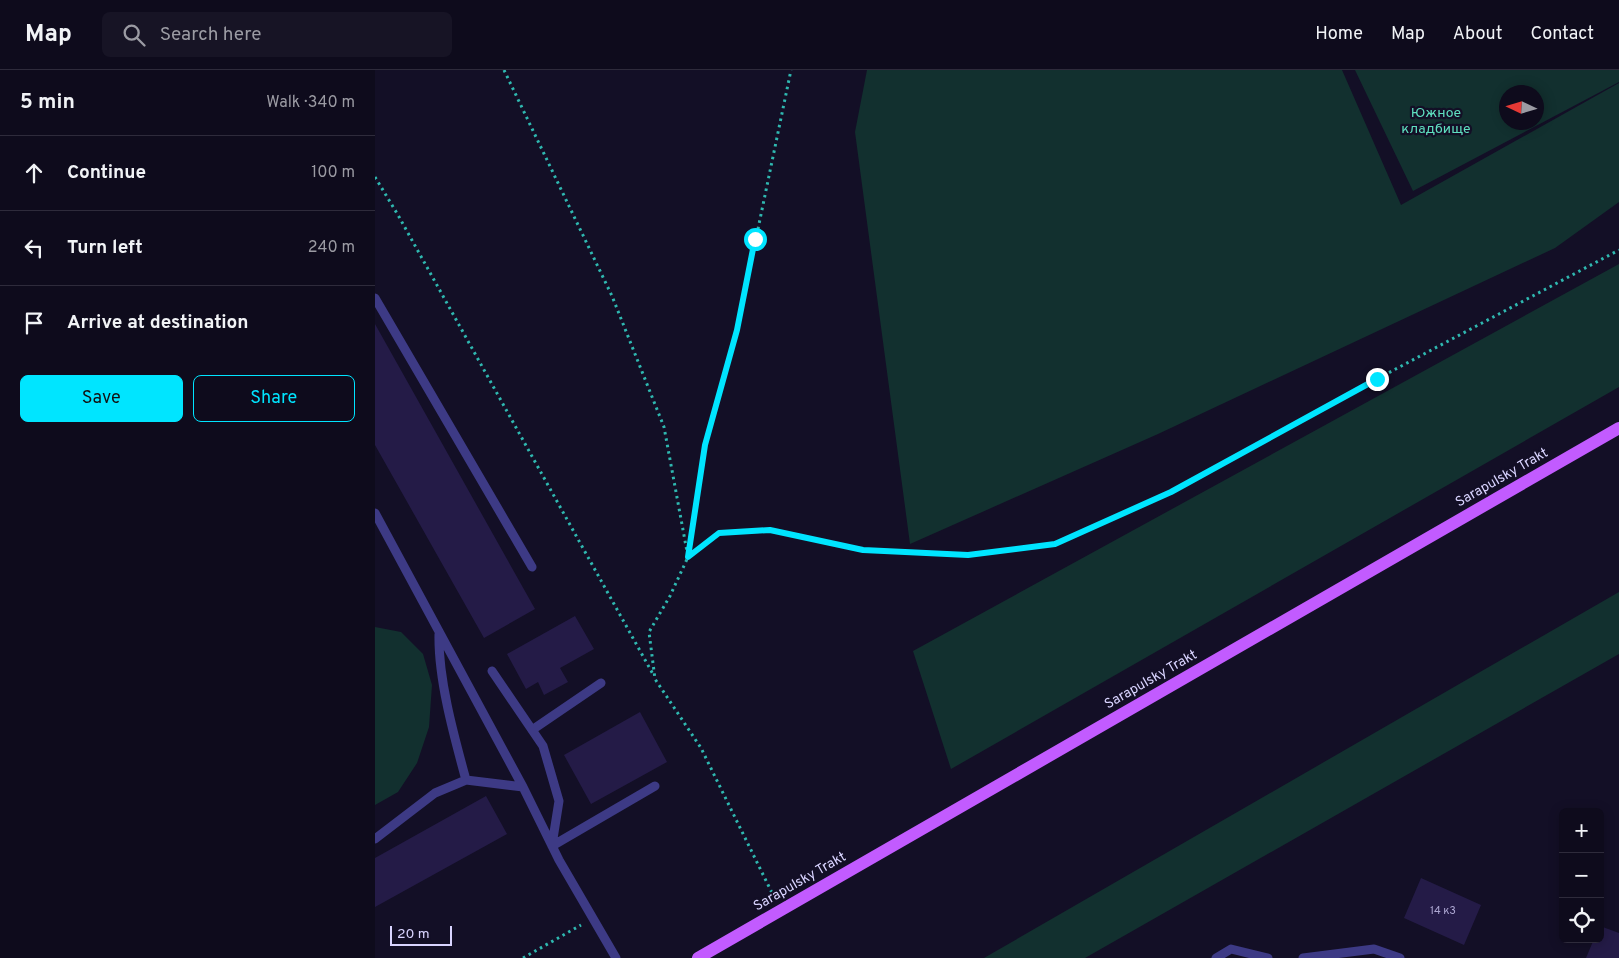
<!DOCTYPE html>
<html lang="en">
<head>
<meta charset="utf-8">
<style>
  :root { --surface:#0e0b1c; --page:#171425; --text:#f1f3f6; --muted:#9b9ba3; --line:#2e2b3b; --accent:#00e5ff }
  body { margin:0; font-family:Overpass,sans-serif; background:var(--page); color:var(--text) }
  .controls { position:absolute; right:15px; bottom:15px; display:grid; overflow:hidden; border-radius:8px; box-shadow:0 2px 12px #0003 }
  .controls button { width:45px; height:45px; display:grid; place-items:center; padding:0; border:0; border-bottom:1px solid var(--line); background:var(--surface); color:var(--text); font:25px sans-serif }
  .compass { position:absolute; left:1124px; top:15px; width:45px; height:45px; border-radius:50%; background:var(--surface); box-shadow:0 2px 12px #0003; rotate:274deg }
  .scale { position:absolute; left:15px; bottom:12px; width:62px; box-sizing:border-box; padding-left:5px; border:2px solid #d9d4ff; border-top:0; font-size:14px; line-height:18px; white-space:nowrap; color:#d9d4ff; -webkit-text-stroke:4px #130f26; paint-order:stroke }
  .stop { position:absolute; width:15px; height:15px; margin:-11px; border:4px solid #00e5ff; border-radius:50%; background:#fff }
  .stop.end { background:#00e5ff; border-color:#fff; box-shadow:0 1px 5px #0008 }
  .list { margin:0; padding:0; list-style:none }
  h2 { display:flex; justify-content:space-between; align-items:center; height:65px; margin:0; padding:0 20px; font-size:21px }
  h2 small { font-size:16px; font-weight:400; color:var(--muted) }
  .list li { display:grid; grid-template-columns:32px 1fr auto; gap:15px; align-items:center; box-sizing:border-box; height:75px; padding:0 20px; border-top:1px solid var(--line) }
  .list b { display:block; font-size:19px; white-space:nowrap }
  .list em { font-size:16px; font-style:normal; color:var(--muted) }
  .actions { display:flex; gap:10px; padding:15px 20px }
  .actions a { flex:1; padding:11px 0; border:1px solid var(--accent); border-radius:8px; text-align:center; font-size:18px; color:var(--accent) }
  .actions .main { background:var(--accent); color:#111 }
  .icon { flex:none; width:28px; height:28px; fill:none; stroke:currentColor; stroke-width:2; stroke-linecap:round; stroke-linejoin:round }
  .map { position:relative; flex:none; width:1244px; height:888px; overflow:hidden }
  header { display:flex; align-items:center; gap:30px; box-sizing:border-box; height:70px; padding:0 25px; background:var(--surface); border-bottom:1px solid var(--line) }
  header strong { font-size:24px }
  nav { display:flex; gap:28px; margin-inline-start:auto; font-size:18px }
  .search { width:350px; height:45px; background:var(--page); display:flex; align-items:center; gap:12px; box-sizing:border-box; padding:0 18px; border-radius:8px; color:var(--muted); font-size:19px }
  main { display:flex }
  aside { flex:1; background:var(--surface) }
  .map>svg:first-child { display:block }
  .green { fill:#12302f; fill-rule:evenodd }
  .building { fill:#241b47 }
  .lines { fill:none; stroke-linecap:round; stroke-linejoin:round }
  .path { stroke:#2fb8b0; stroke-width:3; stroke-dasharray:2.5 4; stroke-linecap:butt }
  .lane { stroke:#3d3a85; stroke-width:9 }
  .primary { stroke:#c25bff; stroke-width:12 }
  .route { stroke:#00e5ff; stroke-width:6 }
  .labels { text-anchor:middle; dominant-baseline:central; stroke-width:4.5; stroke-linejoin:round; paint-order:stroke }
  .number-label { font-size:11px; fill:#aca6d1 }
  .park-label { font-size:14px; fill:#5fe0c0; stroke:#130f26 }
  .street-label { font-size:14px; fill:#d9d4ff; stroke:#130f26 }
</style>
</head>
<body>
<header>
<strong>Map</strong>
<div class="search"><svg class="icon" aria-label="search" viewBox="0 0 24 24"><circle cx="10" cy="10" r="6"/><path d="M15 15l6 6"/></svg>Search here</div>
<nav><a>Home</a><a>Map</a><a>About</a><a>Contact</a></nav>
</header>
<main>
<aside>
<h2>5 min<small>Walk · 340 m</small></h2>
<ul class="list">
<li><svg class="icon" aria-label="ahead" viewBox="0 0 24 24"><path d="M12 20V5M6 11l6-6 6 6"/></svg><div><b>Continue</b></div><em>100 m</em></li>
<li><svg class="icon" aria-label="left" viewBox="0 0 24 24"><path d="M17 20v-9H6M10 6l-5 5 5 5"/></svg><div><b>Turn left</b></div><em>240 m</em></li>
<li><svg class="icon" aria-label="arrive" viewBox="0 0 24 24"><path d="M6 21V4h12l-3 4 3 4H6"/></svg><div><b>Arrive at destination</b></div></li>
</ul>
<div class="actions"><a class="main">Save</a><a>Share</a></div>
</aside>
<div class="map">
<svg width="1244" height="888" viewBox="0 0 1244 888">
  <rect width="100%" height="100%" fill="#130f26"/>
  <!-- green -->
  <path class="green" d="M492,0H967L1026,135L1244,13V132L1180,178L783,364L535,474L480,62Z
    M980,0H1244V12L1038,121ZM1162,22V52H1132V22Z
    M1244,194V317L576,699L538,581Z
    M1244,522V584L710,888H609Z
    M0,557L26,562L48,584L57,615L54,657L42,693L23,722L0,735Z"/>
  <!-- building -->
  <path class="building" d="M0,254L160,539L109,568L0,375Z
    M200,546L219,579L185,598L193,612L169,625L163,612L151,619L132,584Z
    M265,642L292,692L216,734L189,685Z
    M111,726L132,764L0,837V788Z
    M1046,808L1106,835L1089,875L1029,848Z
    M1225,856L1244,863V888H1211L1219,869H1225Z"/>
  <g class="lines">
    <!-- path -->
    <path class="path" d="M129,0L237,226L289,357L313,487L295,526L274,562L280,609L326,678L399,827
      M0,107L23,145L279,606
      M314,483L330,375L362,260L416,0
      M313,487L344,463L395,460L488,480L593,485L680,474L797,422L1002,309L1244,180
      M148,888L206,855"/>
    <!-- lane -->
    <path class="lane" d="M0,228L157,497
      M0,443L148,717L184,790L241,888
      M64,564C63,609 79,666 91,710
      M117,601L168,676L184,731L177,775
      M157,660L226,613
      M0,769L60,723L91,710L148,717
      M177,776L280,716
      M841,888L856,879L893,888
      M928,888L999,879L1025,888"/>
    <!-- primary -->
    <path class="primary" d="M323,888L1244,358"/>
  </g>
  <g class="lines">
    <!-- route -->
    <path class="route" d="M380,169L362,260L330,375L313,487L344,463L395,460L488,480L593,485L680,474L796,422L1002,309"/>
  </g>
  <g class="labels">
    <!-- number labels -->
    <g class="number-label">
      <text x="1068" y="841">14 к3</text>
    </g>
    <!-- park labels -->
    <g class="park-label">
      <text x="1061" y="43">Южное<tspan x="1061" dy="16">кладбище</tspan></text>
    </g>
    <!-- street labels -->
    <g class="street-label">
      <text transform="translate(1127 408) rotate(-30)">Sarapulsky Trakt</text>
      <text transform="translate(776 610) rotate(-30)">Sarapulsky Trakt</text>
      <text transform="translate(425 812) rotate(-30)">Sarapulsky Trakt</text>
    </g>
  </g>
</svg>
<div class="controls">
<button>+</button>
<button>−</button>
<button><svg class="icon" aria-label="locate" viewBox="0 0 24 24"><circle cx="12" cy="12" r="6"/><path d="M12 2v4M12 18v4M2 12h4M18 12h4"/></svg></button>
</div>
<svg class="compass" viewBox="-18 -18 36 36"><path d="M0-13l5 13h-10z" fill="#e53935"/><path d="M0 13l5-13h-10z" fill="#9b9ba3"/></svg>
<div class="scale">20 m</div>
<div class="stop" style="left:380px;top:169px"></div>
<div class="stop end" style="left:1002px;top:309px"></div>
</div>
</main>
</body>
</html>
